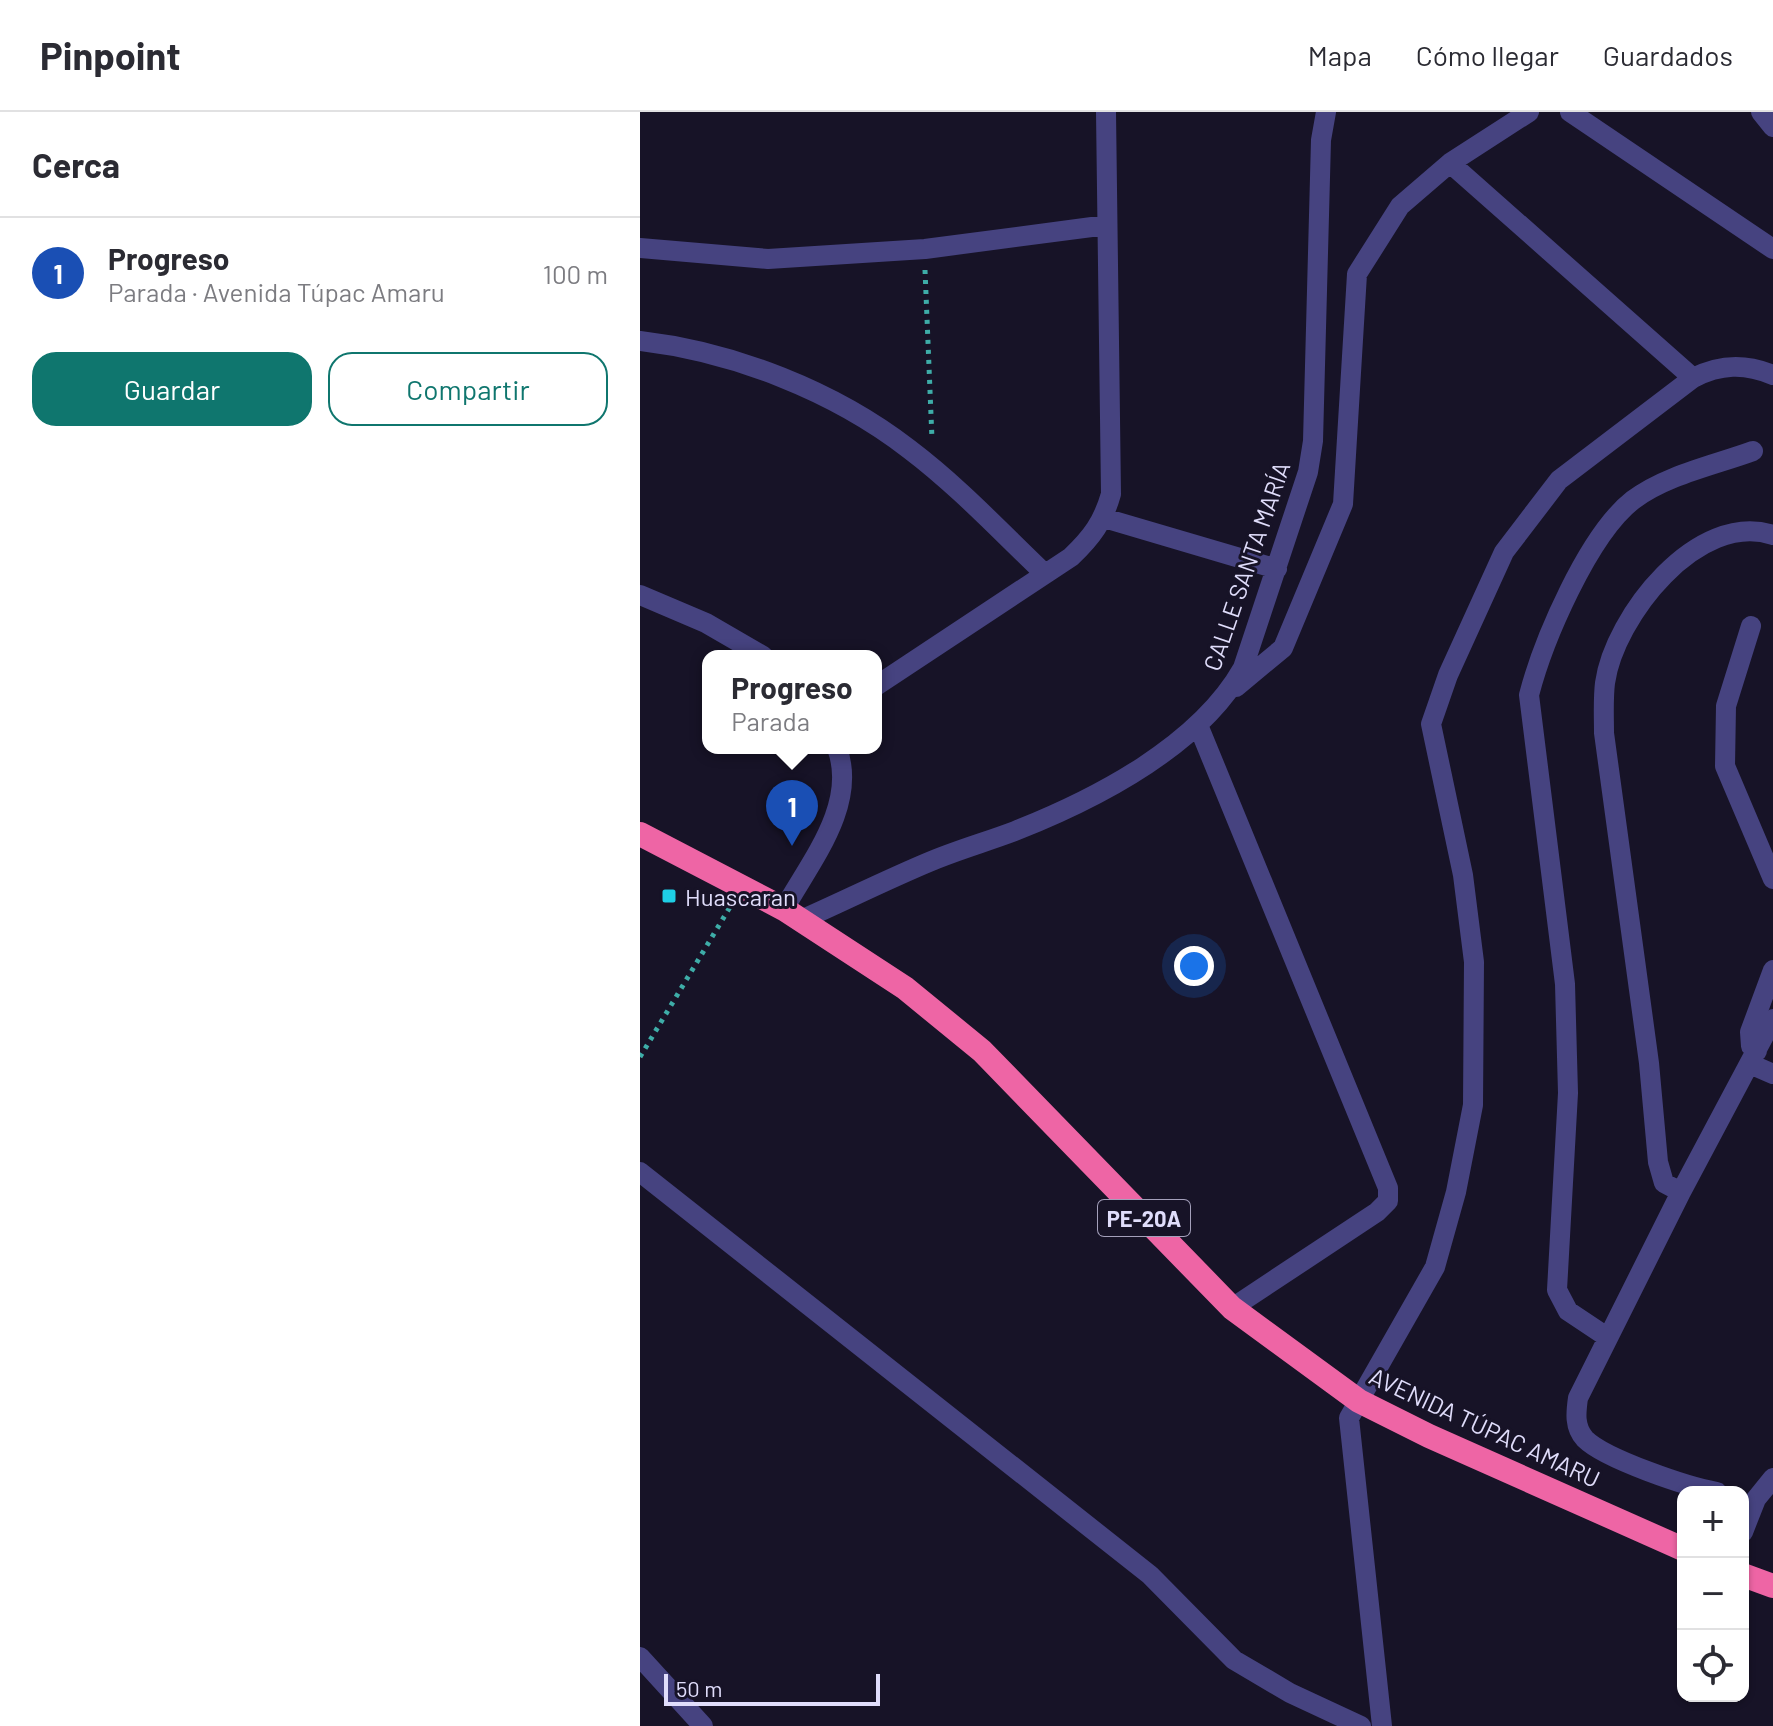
<!DOCTYPE html>
<html lang="es">
<head>
<meta charset="utf-8">
<style>
  :root { --surface:#fff; --page:#f2f2f3; --text:#2b2b33; --muted:#7c7c81; --line:#e1e1e2; --accent:#0f766e }
  body { margin:0; font-family:Barlow,sans-serif; background:var(--page); color:var(--text) }
  .controls { position:absolute; right:24px; bottom:24px; display:grid; overflow:hidden; border-radius:16px; box-shadow:0 2px 6px #0004 }
  .controls button { width:72px; height:72px; display:grid; place-items:center; padding:0; border:0; border-bottom:2px solid var(--line); background:var(--surface); color:var(--text); font:40px sans-serif }
  .scale { position:absolute; left:24px; bottom:20px; width:216px; box-sizing:border-box; padding-left:8px; border:4px solid #e0ddfb; border-top:0; font-size:22px; line-height:28px; white-space:nowrap; color:#e0ddfb; -webkit-text-stroke:6px #171327; paint-order:stroke }
  .you { position:absolute; left:554px; top:854px; width:28px; height:28px; margin:-20px; border:6px solid #fff; border-radius:50%; background:#1a73e8; box-shadow:0 0 0 12px #1a73e833 }
  .badge { display:grid; place-items:center; width:52px; height:52px; border-radius:50%; background:var(--accent); color:#fff; font-size:26px; font-weight:700 }
  .pin { position:absolute; translate:-50% -66px; filter:drop-shadow(0 2px 4px #0008) }
  .pin::after { content:''; position:absolute; top:42px; width:28px; height:24px; background:inherit; clip-path:polygon(0 0,100% 0,50% 100%) }
  .popup { position:absolute; left:62px; top:538px; width:180px; height:104px; box-sizing:border-box; display:grid; place-content:center; border-radius:16px; background:var(--surface); filter:drop-shadow(0 2px 6px #0005); font-size:26px; white-space:nowrap; color:var(--muted) }
  .popup b { font-size:30px; color:var(--text) }
  .popup::after { content:''; position:absolute; left:50%; top:100%; margin-left:-16px; border:16px solid transparent; border-top-color:var(--surface) }
  .list { margin:0; padding:0; list-style:none }
  h2 { display:flex; justify-content:space-between; align-items:center; height:104px; margin:0; padding:0 32px; font-size:34px }
  h2 small { font-size:26px; font-weight:400; color:var(--muted) }
  .list li { display:grid; grid-template-columns:52px 1fr auto; gap:24px; align-items:center; box-sizing:border-box; height:112px; padding:0 32px; border-top:2px solid var(--line) }
  .list b { display:block; font-size:30px; white-space:nowrap }
  .list p { margin:0; font-size:26px; white-space:nowrap; color:var(--muted) }
  .list em { font-size:26px; font-style:normal; color:var(--muted) }
  .actions { display:flex; gap:16px; padding:24px 32px }
  .actions a { flex:1; padding:18px 0; border:2px solid var(--accent); border-radius:24px; text-align:center; font-size:28px; color:var(--accent) }
  .actions .main { background:var(--accent); color:#fff }
  .icon { flex:none; width:44px; height:44px; fill:none; stroke:currentColor; stroke-width:2; stroke-linecap:round; stroke-linejoin:round }
  .map { position:relative; flex:none; width:1133px; height:1614px; overflow:hidden }
  header { display:flex; align-items:center; gap:48px; box-sizing:border-box; height:112px; padding:0 40px; background:var(--surface); border-bottom:2px solid var(--line) }
  header strong { font-size:38px }
  nav { display:flex; gap:44px; margin-inline-start:auto; font-size:28px }
  main { display:flex }
  aside { flex:1; background:var(--surface) }
  .map>svg:first-child { display:block }
  .lines { fill:none; stroke-linecap:round; stroke-linejoin:round }
  .path { stroke:#3eada8; stroke-width:5; stroke-dasharray:4 6; stroke-linecap:butt }
  .minor { stroke:#464380; stroke-width:20 }
  .highway { stroke:#ee65a5; stroke-width:24 }
  .poi-dot { fill:#1ecfe6; stroke:#171327; stroke-width:3 }
  .labels { text-anchor:middle; dominant-baseline:central; stroke-width:6; stroke-linejoin:round; paint-order:stroke }
  .shield { fill:#171327; stroke:#a4a0bb; stroke-width:2 }
  .shield-label { font-size:22px; font-weight:bold; fill:#e0ddfb }
  .street-label { font-size:24px; fill:#e0ddfb; stroke:#171327 }
  .poi-label { font-size:24px; fill:#e0ddfb; stroke:#171327; text-anchor:start }
</style>
</head>
<body>
<header>
<strong>Pinpoint</strong>
<nav><a>Mapa</a><a>Cómo llegar</a><a>Guardados</a></nav>
</header>
<main>
<aside>
<h2>Cerca<small></small></h2>
<ul class="list">
<li><span class="badge" style="background:#1a4fb4">1</span><div><b>Progreso</b><p>Parada · Avenida Túpac Amaru</p></div><em>100 m</em></li>
</ul>
<div class="actions"><a class="main">Guardar</a><a>Compartir</a></div>
</aside>
<div class="map">
<svg width="1133" height="1614" viewBox="0 0 1133 1614">
  <rect width="100%" height="100%" fill="#171327"/>
  <g class="lines">
    <!-- path -->
    <path class="path" d="M285,158L292,327
      M0,945L90,795"/>
    <!-- minor -->
    <path class="minor" d="M930,0L1133,137
      M1121,0L1133,15
      M810,51L1053,266
      M0,136L128,147L285,137L467,113
      M0,229C94,240 194,279 269,337C318,374 360,419 404,461
      M464,406L637,457
      M0,483L66,511L123,544
      M1111,514L1086,594L1085,654L1133,767
      M236,574L431,445C452,425 463,410 471,382L466,0
      M596,575L643,536L703,392L717,162L760,94L810,51L889,0
      M558,613L748,1076V1089L737,1100L592,1196
      M144,797C170,750 218,693 197,636
      M161,808C204,789 246,768 289,750C317,738 346,730 375,719C456,687 559,634 603,556L668,360L673,329L681,28L686,0
      M1117,939L1111,934L1110,920L1133,858
      M1110,952L1133,962
      M0,1060L510,1463L594,1548L650,1581L721,1614
      M1041,1080L1024,1071L1018,1050L1009,951L964,621C964,605 963,587 965,571C974,505 1058,398 1133,423
      M967,1225L928,1199L917,1178L928,981L925,872L889,583C903,529 948,423 993,388C1026,363 1075,353 1113,339
      M1077,1380C1048,1375 965,1347 945,1327C934,1315 936,1300 938,1286L1041,1080L1133,907
      M1103,1420L1116,1387L1133,1366
      M0,1545L63,1614
      M742,1614L709,1306L795,1155L816,1080L833,993L834,850L823,763L791,612L808,563L864,440L919,368L1053,266C1080,252 1105,251 1133,263"/>
    <!-- highway -->
    <path class="highway" d="M0,722L144,797L265,876L342,939L592,1196L719,1289L789,1324L1043,1437
      M1103,1463L1133,1474"/>
  </g>
  <!-- markers -->
  <rect class="poi-dot" x="21" y="776" width="16" height="16" rx="4"/>
  <g class="labels">
    <!-- shield labels -->
    <rect class="shield" x="458" y="1088" width="92" height="36" rx="6"/>
    <g class="shield-label">
      <text x="504" y="1106">PE-20A</text>
    </g>
    <!-- street labels -->
    <g class="street-label">
      <text transform="translate(606 454) rotate(-71)">CALLE SANTA MARÍA</text>
      <text transform="translate(845 1315) rotate(25)">AVENIDA TÚPAC AMARU</text>
    </g>
    <!-- poi labels -->
    <g class="poi-label">
      <text x="45" y="784">Huascaran</text>
    </g>
  </g>
</svg>
<div class="controls">
<button>+</button>
<button>−</button>
<button><svg class="icon" aria-label="locate" viewBox="0 0 24 24"><circle cx="12" cy="12" r="6"/><path d="M12 2v4M12 18v4M2 12h4M18 12h4"/></svg></button>
</div>
<div class="scale">50 m</div>
<div class="you"></div>
<div class="pin badge" style="left:152px;top:734px;background:#1a4fb4">1</div>
<div class="popup"><b>Progreso</b>Parada</div>
</div>
</main>
</body>
</html>
